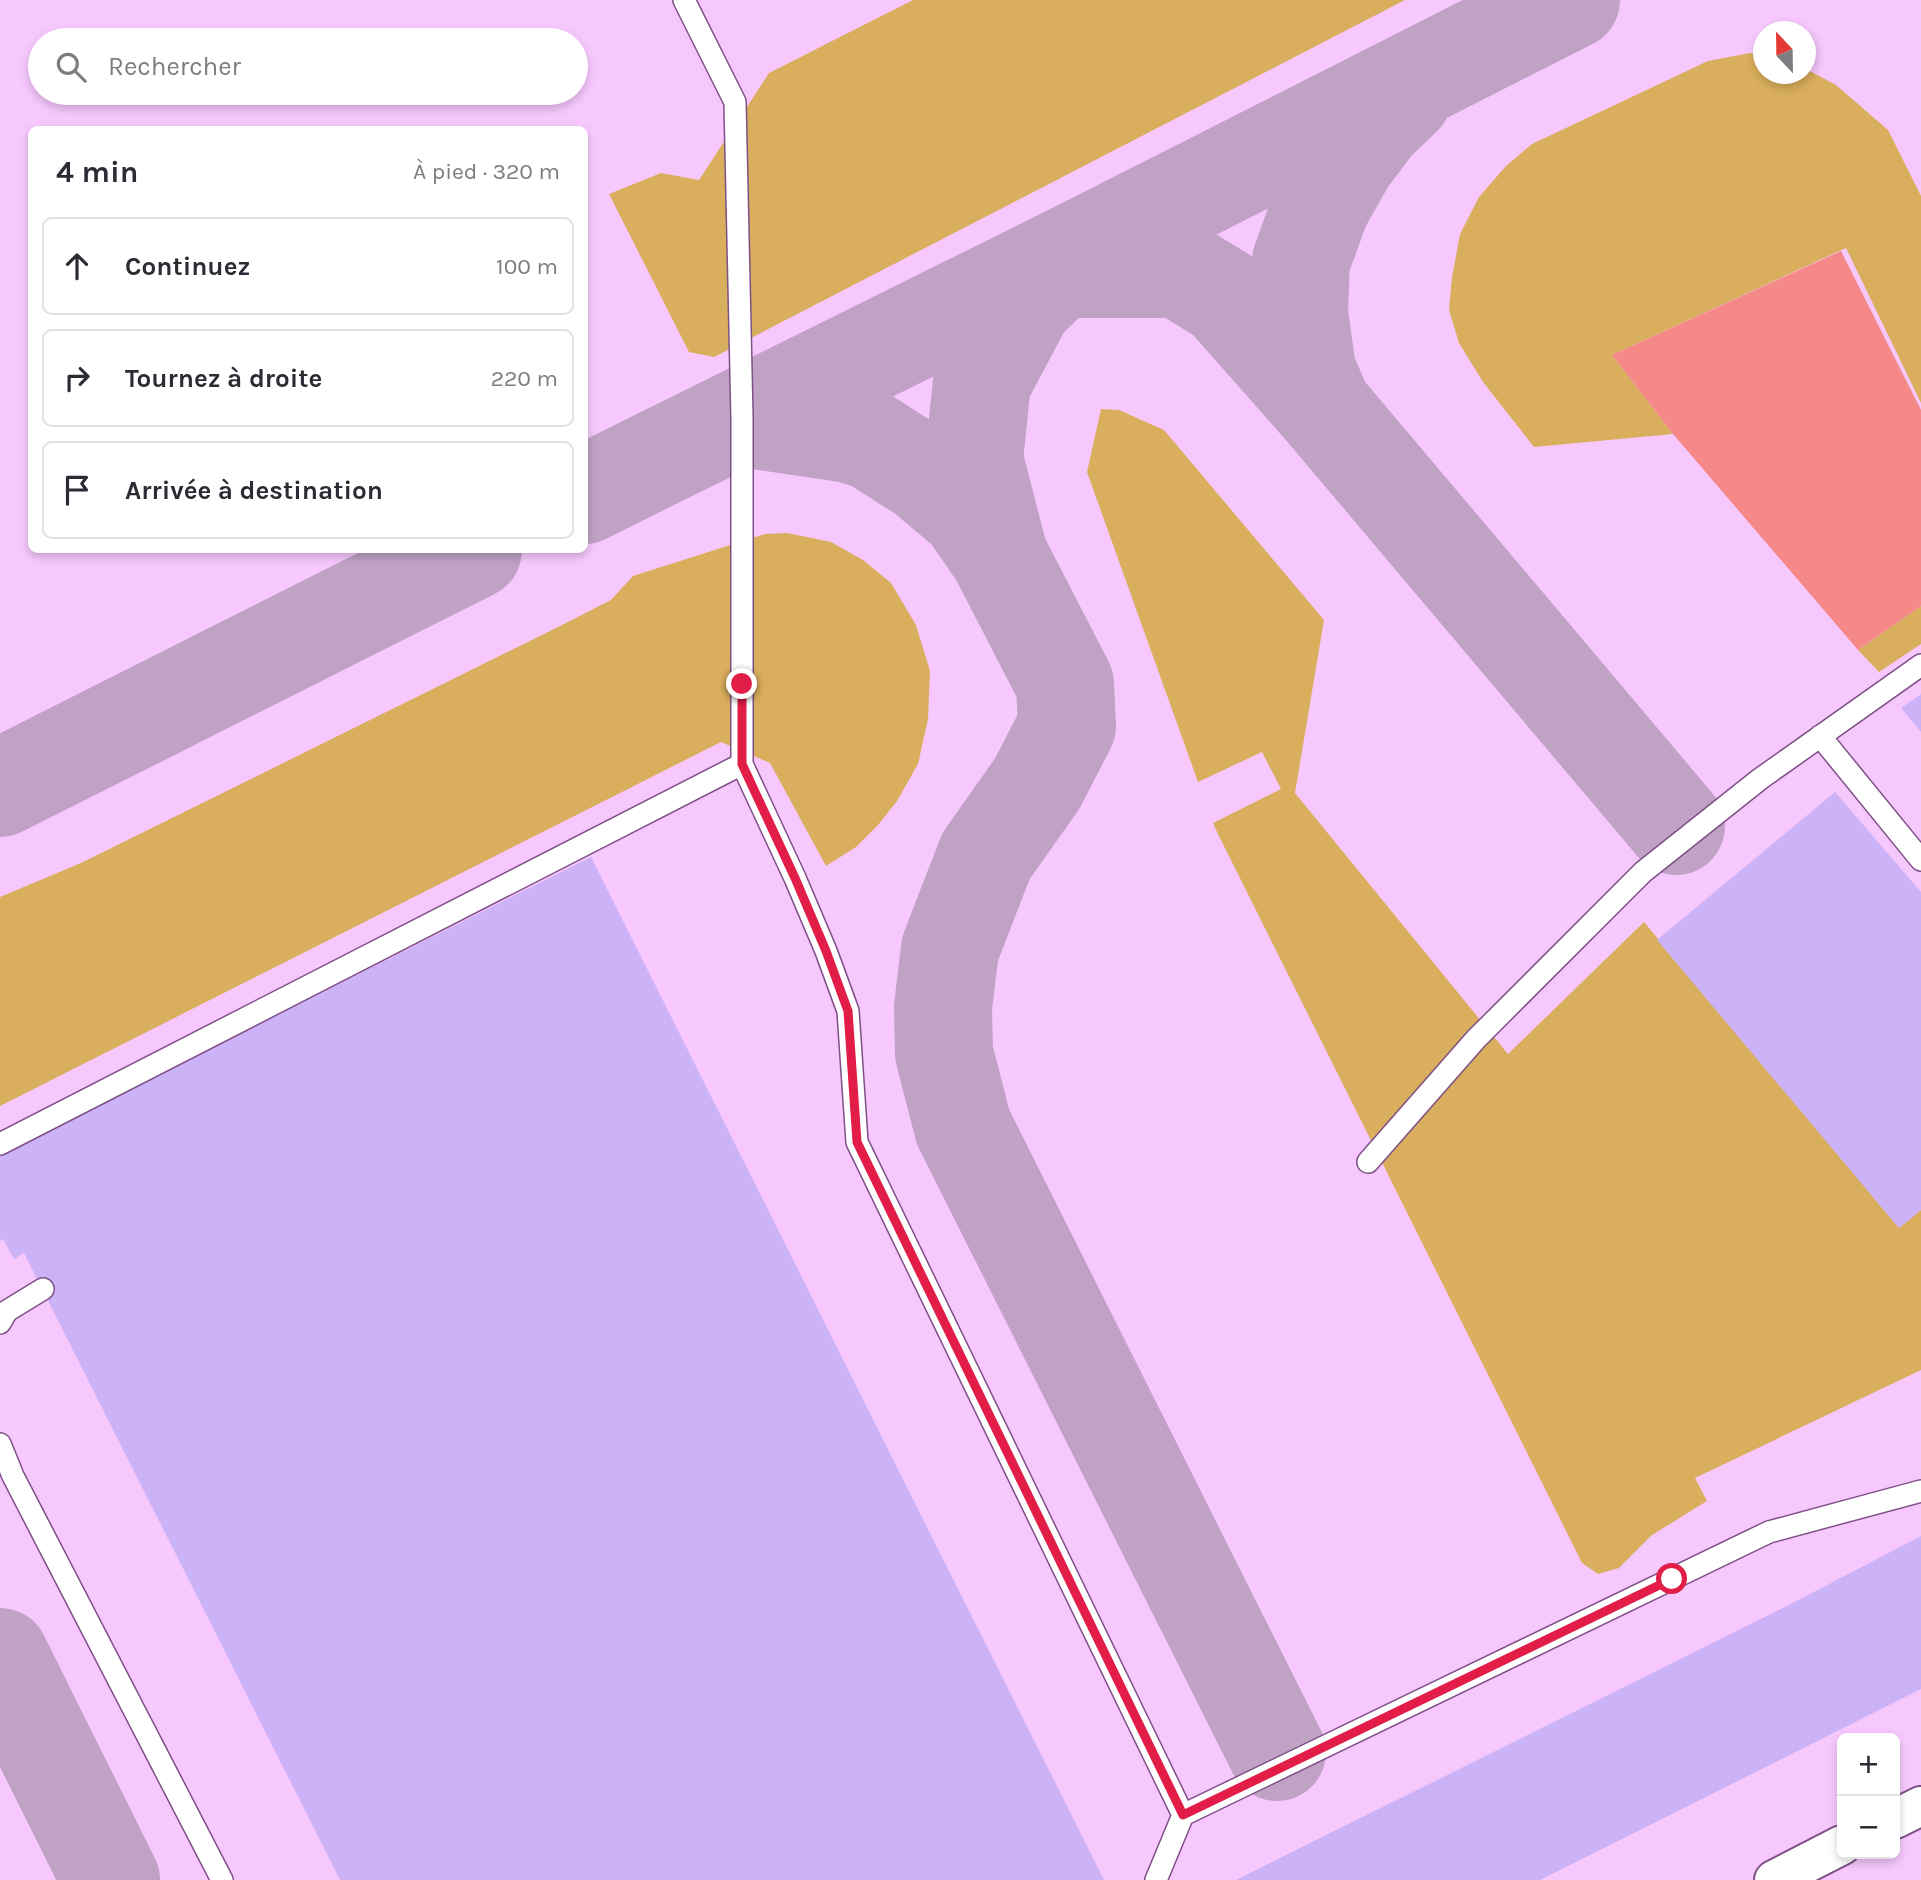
<!DOCTYPE html>
<html lang="fr">
<head>
<meta charset="utf-8">
<style>
  :root { --surface:#fff; --page:#f7f7f7; --text:#2b2b33; --muted:#7c7c81; --line:#e1e1e2 }
  body { margin:0; font-family:Karla,sans-serif; background:var(--page); color:var(--text) }
  .controls { position:absolute; right:21px; bottom:21px; display:grid; overflow:hidden; border-radius:10px; box-shadow:0 4px 10px #0003 }
  .controls button { width:63px; height:63px; display:grid; place-items:center; padding:0; border:0; border-bottom:2px solid var(--line); background:var(--surface); color:var(--text); font:35px sans-serif }
  .compass { position:absolute; left:1753px; top:21px; width:63px; height:63px; border-radius:50%; background:var(--surface); box-shadow:0 4px 10px #0003; rotate:338deg }
  .stop { position:absolute; width:21px; height:21px; margin:-16px; border:5px solid #e11d48; border-radius:50%; background:#fff }
  .stop.end { background:#e11d48; border-color:#fff; box-shadow:0 2px 7px #0008 }
  .list { margin:0; padding:0; list-style:none }
  h2 { display:flex; justify-content:space-between; align-items:center; height:91px; margin:0; padding:0 28px; font-size:30px }
  h2 small { font-size:23px; font-weight:400; color:var(--muted) }
  .list li { display:grid; grid-template-columns:46px 1fr auto; gap:21px; align-items:center; box-sizing:border-box; height:98px; margin:0 14px 14px; padding:0 14px; border:2px solid var(--line); border-radius:10px }
  .list b { display:block; font-size:26px; white-space:nowrap }
  .list em { font-size:23px; font-style:normal; color:var(--muted) }
  .icon { flex:none; width:38px; height:38px; fill:none; stroke:currentColor; stroke-width:2; stroke-linecap:round; stroke-linejoin:round }
  .map { position:relative; flex:none; width:1921px; height:1880px; overflow:hidden }
  .search { position:absolute; background:var(--surface); box-shadow:0 4px 10px #0003; left:28px; top:28px; width:560px; height:77px; display:flex; align-items:center; gap:18px; box-sizing:border-box; padding:0 24px; border-radius:38px; color:var(--muted); font-size:26px }
  .panel { position:absolute; background:var(--surface); box-shadow:0 4px 10px #0003; left:28px; top:126px; width:560px; height:427px; border-radius:10px }
  .map>svg:first-child { display:block }
  .built { fill:#f7c8fe; fill-rule:evenodd }
  .green { fill:#d9ae5c }
  .water { fill:#f48987 }
  .lines { fill:none; stroke-linecap:round; stroke-linejoin:round }
  .taxiway { stroke:#bfa2c4; stroke-width:98 }
  .building { fill:#ccb2f7 }
  .service-casing { stroke:#7f5087; stroke-width:24 }
  .secondary-casing { stroke:#7f5087; stroke-width:42 }
  .service { stroke:#fff; stroke-width:21 }
  .secondary { stroke:#fff; stroke-width:38 }
  .route { stroke:#e11d48; stroke-width:9 }
</style>
</head>
<body>
<div class="map">
<svg width="1921" height="1880" viewBox="0 0 1921 1880">
  <rect width="100%" height="100%" fill="#f9d9fe"/>
  <!-- built -->
  <path class="built" d="M0,0H1921V1880H0ZM1764,32H1806V74H1764ZM40,40H576V93H40ZM32,130H584V550H32ZM1842,1738H1895V1854H1842Z"/>
  <!-- green -->
  <path class="green" d="M913,0H1405L714,357L689,352L609,194L661,173L699,180L769,73Z
    M1750,53L1763,56L1764,74H1806V69L1836,85L1888,130L1921,196V403L1846,248L1612,355L1673,434L1534,447L1483,382L1459,343L1449,310L1452,277L1460,234L1479,197L1505,167L1532,144L1708,61Z
    M1101,409L1119,410L1164,430L1324,620L1295,793L1508,1054L1644,922L1899,1228L1921,1210V1370L1695,1478L1707,1501L1652,1535L1619,1568L1598,1574L1582,1563L1217,832L1213,823L1281,789L1262,752L1198,782L1087,472Z
    M787,533L831,542L863,560L891,583L916,625L930,671L928,719L918,764L897,801L878,825L856,847L826,866L770,763L721,742L0,1106V897L81,863L556,628L611,600L633,576L765,534Z
    M1921,606V644L1879,672L1858,650Z"/>
  <!-- water -->
  <path class="water" d="M1841,251L1921,410V606L1858,650L1673,434L1612,355Z"/>
  <g class="lines">
    <!-- taxiway -->
    <path class="taxiway" d="M1051,273L1074,269H1179L1225,297L1323,408L1676,826
      M1323,408L1307,371L1299,313L1301,261L1321,206L1347,160L1375,123L1403,96
      M742,418L850,434L872,441L924,474L968,511L999,556L1065,684L1067,726L1037,784L986,856L950,949L943,1007L944,1053L963,1127L1277,1752
      M584,495L1078,250L1571,0
      M999,556L974,459L982,382L1024,303L1064,264
      M0,788L473,550
      M0,1657L111,1880"/>
  </g>
  <!-- building -->
  <path class="building" d="M1921,694V732L1901,708Z
    M1835,792L1921,892V1210L1899,1228L1657,940Z
    M591,857L1104,1880H340L24,1253L14,1259L3,1239L0,1241V1155Z
    M1921,1536V1689L1540,1880H1236L1787,1606Z"/>
  <g class="lines">
    <defs>
      <path id="service" d="M1820,736L1921,860
        M742,764L795,878L826,951L848,1011L857,1142L1183,1815
        M0,1144L742,764V418L735,102L684,0
        M1368,1162L1476,1039L1643,872L1760,779L1921,665
        M0,1323L7,1311L43,1289
        M0,1444L13,1476L222,1880
        M1156,1880L1183,1815L1769,1532L1921,1491"/>
      <path id="secondary" d="M1895,1819L1921,1806
        M1774,1880L1842,1845"/>
    </defs>
    <!-- service casing -->
    <use href="#service" class="service-casing"/>
    <!-- secondary casing -->
    <use href="#secondary" class="secondary-casing"/>
    <!-- service -->
    <use href="#service" class="service"/>
    <!-- secondary -->
    <use href="#secondary" class="secondary"/>
  </g>
  <g class="lines">
    <!-- route -->
    <path class="route" d="M742,684V764L795,878L826,951L848,1011L857,1142L1183,1815L1672,1579"/>
  </g>
</svg>
<div class="controls">
<button>+</button>
<button>−</button>
</div>
<svg class="compass" viewBox="-18 -18 36 36"><path d="M0-13l5 13h-10z" fill="#e53935"/><path d="M0 13l5-13h-10z" fill="#7c7c81"/></svg>
<div class="stop" style="left:1672px;top:1579px"></div>
<div class="stop end" style="left:742px;top:684px"></div>
<div class="search"><svg class="icon" aria-label="search" viewBox="0 0 24 24"><circle cx="10" cy="10" r="6"/><path d="M15 15l6 6"/></svg>Rechercher</div>
<section class="panel">
<h2>4 min<small>À pied · 320 m</small></h2>
<ul class="list">
<li><svg class="icon" aria-label="ahead" viewBox="0 0 24 24"><path d="M12 20V5M6 11l6-6 6 6"/></svg><div><b>Continuez</b></div><em>100 m</em></li>
<li><svg class="icon" aria-label="right" viewBox="0 0 24 24"><path d="M7 20v-9h11M14 6l5 5-5 5"/></svg><div><b>Tournez à droite</b></div><em>220 m</em></li>
<li><svg class="icon" aria-label="arrive" viewBox="0 0 24 24"><path d="M6 21V4h12l-3 4 3 4H6"/></svg><div><b>Arrivée à destination</b></div></li>
</ul>
</section>
</div>
</body>
</html>
